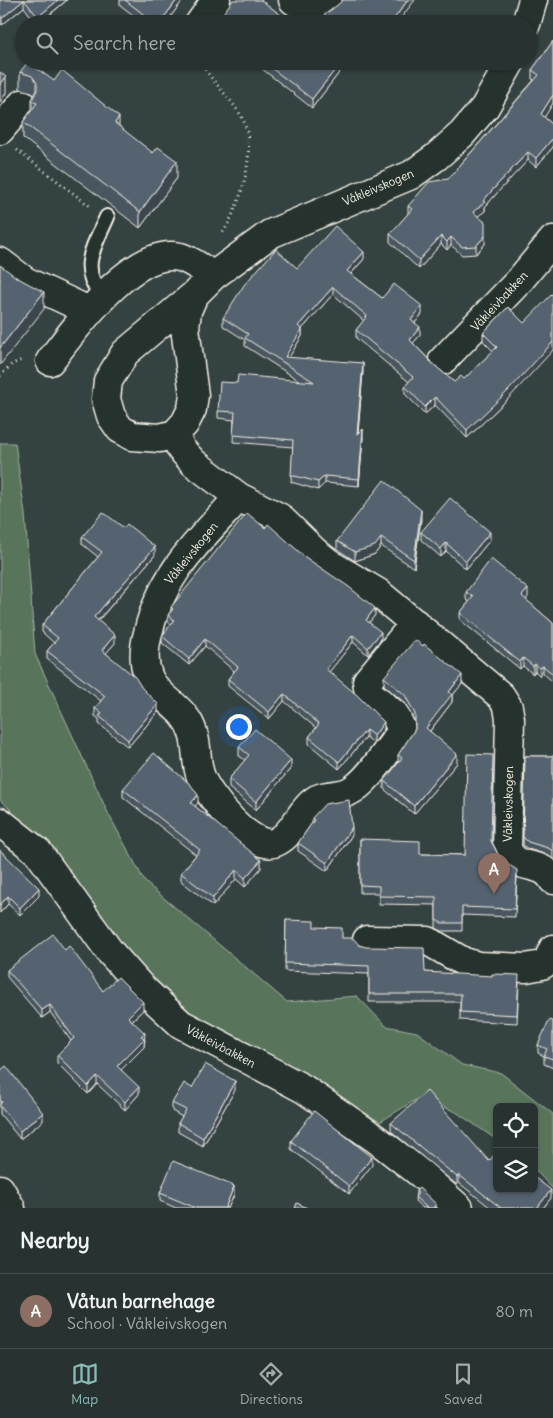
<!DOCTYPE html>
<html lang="en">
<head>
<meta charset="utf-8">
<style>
  :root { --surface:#273231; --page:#2f3a39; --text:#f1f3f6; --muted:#a4aaab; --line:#434d4d; --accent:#8bbbb9 }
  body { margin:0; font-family:Delius,sans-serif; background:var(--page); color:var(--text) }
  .controls { position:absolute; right:15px; bottom:15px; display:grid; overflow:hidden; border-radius:8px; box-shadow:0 1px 4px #0004 }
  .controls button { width:45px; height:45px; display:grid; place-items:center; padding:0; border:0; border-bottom:1px solid var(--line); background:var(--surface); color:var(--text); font:25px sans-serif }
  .you { position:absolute; left:238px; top:726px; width:18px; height:18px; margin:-12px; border:4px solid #fff; border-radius:50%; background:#1a73e8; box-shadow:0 0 0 8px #1a73e833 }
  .badge { display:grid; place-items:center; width:32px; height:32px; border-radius:50%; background:var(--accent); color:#fff; font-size:16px; font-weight:700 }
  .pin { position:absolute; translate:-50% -41px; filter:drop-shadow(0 1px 2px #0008) }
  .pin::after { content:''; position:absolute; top:26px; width:18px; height:15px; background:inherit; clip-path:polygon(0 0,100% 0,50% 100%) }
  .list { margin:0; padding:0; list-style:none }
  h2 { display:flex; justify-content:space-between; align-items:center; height:65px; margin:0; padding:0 20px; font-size:21px }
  h2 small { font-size:16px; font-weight:400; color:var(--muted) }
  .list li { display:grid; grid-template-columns:32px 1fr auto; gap:15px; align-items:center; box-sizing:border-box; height:75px; padding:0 20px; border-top:1px solid var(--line) }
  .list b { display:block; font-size:19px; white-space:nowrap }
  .list p { margin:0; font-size:16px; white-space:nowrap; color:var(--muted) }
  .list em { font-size:16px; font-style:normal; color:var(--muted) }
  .icon { flex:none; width:28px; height:28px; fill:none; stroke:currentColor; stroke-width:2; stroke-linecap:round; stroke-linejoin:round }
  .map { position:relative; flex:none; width:553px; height:1208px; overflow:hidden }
  .search { position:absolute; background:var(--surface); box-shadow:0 1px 4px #0004; left:15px; right:15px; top:15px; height:55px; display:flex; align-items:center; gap:12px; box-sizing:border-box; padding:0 18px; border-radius:28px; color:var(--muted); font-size:19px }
  .sheet { height:140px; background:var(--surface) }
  nav { display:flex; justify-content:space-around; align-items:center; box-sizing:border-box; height:70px; border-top:1px solid var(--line); background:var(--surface); font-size:14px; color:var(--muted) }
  nav a { display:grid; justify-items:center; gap:2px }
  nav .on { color:var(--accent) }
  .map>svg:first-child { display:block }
  .green { fill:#58745b; stroke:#a6b2a2 }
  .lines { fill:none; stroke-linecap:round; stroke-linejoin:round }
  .lane-casing { stroke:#f4f1e8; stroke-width:18 }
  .street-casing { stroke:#f4f1e8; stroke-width:31 }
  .path { stroke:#f4f1e8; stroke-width:3; stroke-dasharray:1 4; stroke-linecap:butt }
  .lane { stroke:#26332d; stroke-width:14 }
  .street { stroke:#26332d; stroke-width:28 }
  .wall { fill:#485660; stroke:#f4f1e8 }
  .shaded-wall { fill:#3b464e; stroke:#f4f1e8 }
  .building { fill:#546470; stroke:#f4f1e8 }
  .labels { text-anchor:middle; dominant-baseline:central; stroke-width:4; stroke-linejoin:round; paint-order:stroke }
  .street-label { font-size:12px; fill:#f4f1e8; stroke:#26332d }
</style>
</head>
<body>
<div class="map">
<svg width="553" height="1208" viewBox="0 0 553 1208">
  <rect width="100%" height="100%" fill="#344241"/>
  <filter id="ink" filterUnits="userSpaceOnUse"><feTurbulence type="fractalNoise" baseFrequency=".02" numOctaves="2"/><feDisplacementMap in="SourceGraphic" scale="10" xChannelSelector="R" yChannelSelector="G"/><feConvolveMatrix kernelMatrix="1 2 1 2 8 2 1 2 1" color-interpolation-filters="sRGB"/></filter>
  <g filter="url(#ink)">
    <!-- green -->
    <path class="green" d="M0,443H15L25,514L35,654L108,813L145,882L287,1002L357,996L386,1026L417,1032L462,1065L501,1073L553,1114V1189L534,1169V1107H497V1140L456,1112L420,1097L380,1122L306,1077L171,1005L8,807L0,800Z"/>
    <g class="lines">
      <defs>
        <path id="lane" d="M102,296C78,268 94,247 107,217"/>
        <path id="street" d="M293,0L308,10H318L329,0
          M199,24L216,0
          M526,24L533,0
          M0,130L22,104
          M0,262L25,281L89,311
          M194,295L187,311L185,328L194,395L192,409L185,423L175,434L160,438L132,436L120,429L111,416L106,399L108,381L125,353L194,295L213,276L270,234L411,175L436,157L462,134L485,107L511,61
          M443,360L519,281L553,240
          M50,361C74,330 133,246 180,257C191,260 203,269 213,276
          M175,434L181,449L194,463L239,497L279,517L315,552L333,566L377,592L501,696L508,707L510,719L507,849C517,873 542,859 553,880
          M239,497C199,541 162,573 148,633C144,647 143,664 149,678C159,700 186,707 193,733C198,747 195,762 201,777C208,796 253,853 276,842C293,835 299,812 314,801C325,793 339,797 350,791C368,782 387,750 400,734L401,728L395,715L369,693L367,681L415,623
          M0,822L38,852L110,952L142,988L181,1024L304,1089L376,1139L421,1174L459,1208
          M367,940L428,941L464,962L478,966L526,968L542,965L547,962L553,949
          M0,1189L11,1208"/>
      </defs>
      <!-- lane casing -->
      <use href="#lane" class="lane-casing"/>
      <!-- street casing -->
      <use href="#street" class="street-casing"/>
      <!-- path -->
      <path class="path" d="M200,61C211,81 228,95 240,114C260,146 241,205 222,234
        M17,150L91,207
        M0,376L12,364L24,359"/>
      <!-- lane -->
      <use href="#lane" class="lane"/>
      <!-- street -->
      <use href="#street" class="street"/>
    </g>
    <!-- wall -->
    <path class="wall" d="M0,0H67L39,24H37L24,7L2,25L0,22Z
      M120,0H183L165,24H145L120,5Z
      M553,41V103L544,117L553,125V147L536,167L528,160L497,193L485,207V211L478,216L485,244L476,254L462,255L451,245L447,250L441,244L419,269L390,242V234L408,214V206L448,179L534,80L532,79V70Z
      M252,61H348L312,108Z
      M20,72L54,81L119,126L177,178L140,228L23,138V122L32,109V100L34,96L32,92L20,89Z
      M364,259L351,274L382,298L422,314L415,323L420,335L413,343L432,363L454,382L464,379L493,351L483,341V333L508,307L509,398L467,438L435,405L425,414L405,394V386L409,382L356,338V330L364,321L333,294L302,329V336L289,357L363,371L358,434L363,437L359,486L325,483L318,490L291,482L293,447L233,442L234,420L218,418V411L300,381L245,346V340L223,326V318L297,268Z
      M421,519L414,568L381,546L375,554L355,561L337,549V541Z
      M265,528L305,557L375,615L369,622L381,639L368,655L353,642L329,672L384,729L374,743L366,737L339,769L309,744V737L316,728L284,701L269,719L228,686V679L234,671L205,646L189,665L162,643V636L171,624L168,622V615L171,611V607Z
      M421,532L490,540L466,569L446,551L441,557L421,540Z
      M82,537L155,555L98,621L115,643L106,653L158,712L128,747L99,724V719L95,716V708L101,701L47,659V651L54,643L42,632V625L98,557L82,544Z
      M466,592L528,597L525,599L553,623V682L543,673L540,676L535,671L533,674L523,666L520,669L460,620V613L469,602L466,599Z
      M384,677L462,684L452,696V702L430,731L457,763L414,814L384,789V781L398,763V755L415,729V722L405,703L384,685Z
      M239,747L291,768L256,810L229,788V779L245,760L239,756Z
      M525,756H553V859L548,855L528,849L523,845Z
      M123,789L198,803L195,806L261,868L245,887L236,879L213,906L181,881V873L196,855L123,797Z
      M312,818L352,835L327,871L298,851V843L312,823Z
      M360,839L420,854L465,855L492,842L501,860L517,878L515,917L462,915V931H442L436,928V905L379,904V893H360Z
      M0,850L39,896L20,915L8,904L0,913Z
      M286,920L314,927L425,972L519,983L517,1023L460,1020V1002H369V974L285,971Z
      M65,950L103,991L143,1010L132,1021L145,1040L144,1047L121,1070L139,1094L125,1110L97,1084L88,1094L57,1063V1055L71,1041L50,1012L42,1018L7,977V970Z
      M553,1021V1068L544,1064V1056L538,1053V1045Z
      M0,1071L43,1121L20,1139L0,1114Z
      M192,1088L235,1090L203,1146L178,1132V1123L182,1117L172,1111V1103Z
      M391,1123L551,1198L543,1208H491L459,1183L457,1185L391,1131Z
      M291,1141L372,1165L349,1194L291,1149Z
      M416,1191L436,1208H423L415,1201Z
      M160,1193L234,1195L228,1208H176L160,1201Z"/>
    <!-- shaded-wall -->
    <path class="shaded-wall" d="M24,0V7L2,25V18Z
      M58,0H67L38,24V17Z
      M177,0H183L165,24H159Z
      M408,0H415L396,24H390Z
      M342,61H348L312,108V99Z
      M6,77V93L0,102V85Z
      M553,95V103L541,123V114Z
      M119,117V133L115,123Z
      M553,138V147L536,167V158Z
      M528,152V160L497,193L485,207V211L473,220V212L497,185Z
      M177,161V178L140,228V212Z
      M441,236V244L419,269V260Z
      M485,236V244L476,254V246Z
      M451,237V245L447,250V242Z
      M364,252V259L347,278V271Z
      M333,287V294L302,329V336L285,364V357L298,326Z
      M44,292V309L0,365V348Z
      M422,306V314L411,328V320Z
      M420,327V335L410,347V340Z
      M553,342V350L509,398L467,438V430Z
      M363,363V371L357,443V435Z
      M435,397V405L425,414V407Z
      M363,429V437L359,486V479Z
      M325,476V483L318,490V482Z
      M421,510V519L414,568V560Z
      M490,532V540L466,569V561Z
      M381,538V546L375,554L355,561V552Z
      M446,543V551L441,557V549Z
      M155,547V555L94,625V617Z
      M528,589V597L522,604V596Z
      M375,608V615L366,627V620Z
      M381,632V639L368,655V648Z
      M115,635V643L102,658V650Z
      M353,635V642L326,676V669Z
      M205,639V646L189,665V659Z
      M523,658V666L520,669V662Z
      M535,664V671L533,674V666Z
      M543,666V673L540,676V668Z
      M462,675V684L452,696V702L426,736V728L449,692Z
      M284,694V701L269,719V712Z
      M158,704V712L128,747V740Z
      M384,722V729L374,743V736Z
      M366,730V737L339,769V762Z
      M457,754V763L414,814V806Z
      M291,760V768L256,810V802Z
      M198,795V803L191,811V803Z
      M352,827V835L327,871V863Z
      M261,860V868L245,887V878Z
      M236,870V879L213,906V898Z
      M39,888V896L20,915V908Z
      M8,896V904L0,913V905Z
      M143,1002V1010L128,1024V1017Z
      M50,1005V1012L42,1018V1010Z
      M145,1033L144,1047L117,1074V1066Z
      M97,1076V1084L88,1094V1086Z
      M235,1081V1090L203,1146V1138Z
      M139,1087V1094L125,1110V1102Z
      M43,1113V1121L20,1139V1131Z
      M372,1157V1165L349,1194V1186Z
      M459,1175V1183L457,1185V1177Z
      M234,1186V1195L228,1208H225Z
      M551,1190V1198L543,1208H537Z"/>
    <!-- building -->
    <path class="building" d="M0,0H24L2,18L0,15Z
      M24,0H58L38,17Z
      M125,0H177L159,24H156Z
      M233,0H261L293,24H215Z
      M342,0H408L390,24H317L323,16L340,3Z
      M553,41V95L541,114L553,125V138L536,158L528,152L497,185L483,201L485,202L473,212L485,222V236L476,246L462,247L451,237L447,242L441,236L419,260L390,234L412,209L408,206L429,182L448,179L539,75L532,70Z
      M262,61H342L312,99Z
      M28,62L54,81L62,70L119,117L115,123L153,153L158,147L177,161L140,212L23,122L37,103L32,100L37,90V83L32,76L20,72Z
      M0,72L6,77L0,85Z
      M335,226L364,252L347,271L382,298L394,284L422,306L411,320L420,327L410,340L432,363L454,382L461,376L464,379L497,347L483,333L508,307L524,323L553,293V342L509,390L467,430L435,397L425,407L405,386L413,377L356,330L367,316L333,287L298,326L302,329L285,357L363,363L357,435L363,429L359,479L325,476L318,482L291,475L293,440L233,435L235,412L218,411L220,382L237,383L238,375L314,382L245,338L248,334L223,318L244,285L276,249L297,268Z
      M0,265L16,277L44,292L0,348Z
      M384,480L421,510L414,560L381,538L375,546L355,552L337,541Z
      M450,498L490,532L466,561L446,543L441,549L421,532Z
      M103,512L124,528L127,524L155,547L94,617L115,635L102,650L135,677L142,688L158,704L128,740L99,716L102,714L95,708L105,696L47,651L58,638L42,625L102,552L82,537Z
      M247,513L265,528L268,524L305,557L349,587L375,608L366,620L381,632L368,648L353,635L326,669L357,695L384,722L374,736L366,730L339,762L309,737L319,724L284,694L269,712L228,679L238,667L205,639L189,659L162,636L174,620L168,615L173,609L171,607Z
      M491,559L528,589L522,596L553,623V674L543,666L540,668L535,664L533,666L523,658L520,662L460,613L473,597L466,592Z
      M415,640L423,646L424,644L462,675L449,692L452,694L426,728L457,754L414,806L384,781L402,758L398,755L415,729V714L405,695L384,677Z
      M255,729L291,760L256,802L229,779L249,755L239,747Z
      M154,753L191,785L198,795L191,803L261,860L245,878L236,870L213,898L181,873L200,850L123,789Z
      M467,754L493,755L491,841L501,860L517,870L515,909L462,907V923H442L436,920V897L379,896V886L360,885V839L420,841V854L465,855Z
      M525,756H553V851L548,848L528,842L523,837Z
      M349,800L352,827L327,863L298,843L314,820L312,818L325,804Z
      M0,850L39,888L20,908L8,896L0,905Z
      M286,920L314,921V927L342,928V938H353L359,945L366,947L424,948L425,972L492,976V974L519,975L517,1015L460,1012L461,994H369V966L285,963Z
      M53,934L65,950L69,946L103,991L118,977L143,1002L128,1017L145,1033L141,1036L144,1039L117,1066L139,1087L125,1102L97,1076L88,1086L57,1055L74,1038L50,1005L42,1010L7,970Z
      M549,1020L553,1021V1059L544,1056L547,1049L538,1045Z
      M205,1064L235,1081L203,1138L178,1123L186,1110L172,1103L184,1083L192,1088Z
      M6,1066L43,1113L20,1131L0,1106V1104L2,1102L0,1100V1071Z
      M427,1091L489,1161L497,1152V1189H534V1177L551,1190L537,1208H501L459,1175L457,1177L391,1123Z
      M314,1111L372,1157L349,1186L291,1141Z
      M173,1161L234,1186L225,1208H196L160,1193Z
      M419,1188L436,1204L433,1208H427L415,1197L418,1193L416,1191Z
      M297,1203L307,1208H295Z"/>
  </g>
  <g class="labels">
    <!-- street labels -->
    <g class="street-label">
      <text transform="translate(378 187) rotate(-23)">Våkleivskogen</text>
      <text transform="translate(499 301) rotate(-47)">Våkleivbakken</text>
      <text transform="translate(191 553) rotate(-51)">Våkleivskogen</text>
      <text transform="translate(508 804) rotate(-89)">Våkleivskogen</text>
      <text transform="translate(221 1046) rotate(28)">Våkleivbakken</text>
    </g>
  </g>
</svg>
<div class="controls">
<button><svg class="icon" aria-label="locate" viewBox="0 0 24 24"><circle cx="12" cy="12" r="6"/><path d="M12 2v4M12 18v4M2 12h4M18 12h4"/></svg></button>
<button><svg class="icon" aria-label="layers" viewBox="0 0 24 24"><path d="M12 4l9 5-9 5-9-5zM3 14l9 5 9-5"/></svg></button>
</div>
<div class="you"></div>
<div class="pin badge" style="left:494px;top:894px;background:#8d6e63">A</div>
<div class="search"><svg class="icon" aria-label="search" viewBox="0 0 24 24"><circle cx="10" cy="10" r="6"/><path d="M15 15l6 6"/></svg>Search here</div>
</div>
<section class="sheet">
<h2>Nearby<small></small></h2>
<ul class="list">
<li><span class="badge" style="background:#8d6e63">A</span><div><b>Våtun barnehage</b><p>School · Våkleivskogen</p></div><em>80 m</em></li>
</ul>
</section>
<nav>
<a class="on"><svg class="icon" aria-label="map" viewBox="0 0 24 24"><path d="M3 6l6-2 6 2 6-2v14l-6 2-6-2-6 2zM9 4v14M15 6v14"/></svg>Map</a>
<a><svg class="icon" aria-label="directions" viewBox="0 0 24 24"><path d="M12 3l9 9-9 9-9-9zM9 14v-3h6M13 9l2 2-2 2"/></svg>Directions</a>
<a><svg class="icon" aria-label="saved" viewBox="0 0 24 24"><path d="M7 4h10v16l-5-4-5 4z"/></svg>Saved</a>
</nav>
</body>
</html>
